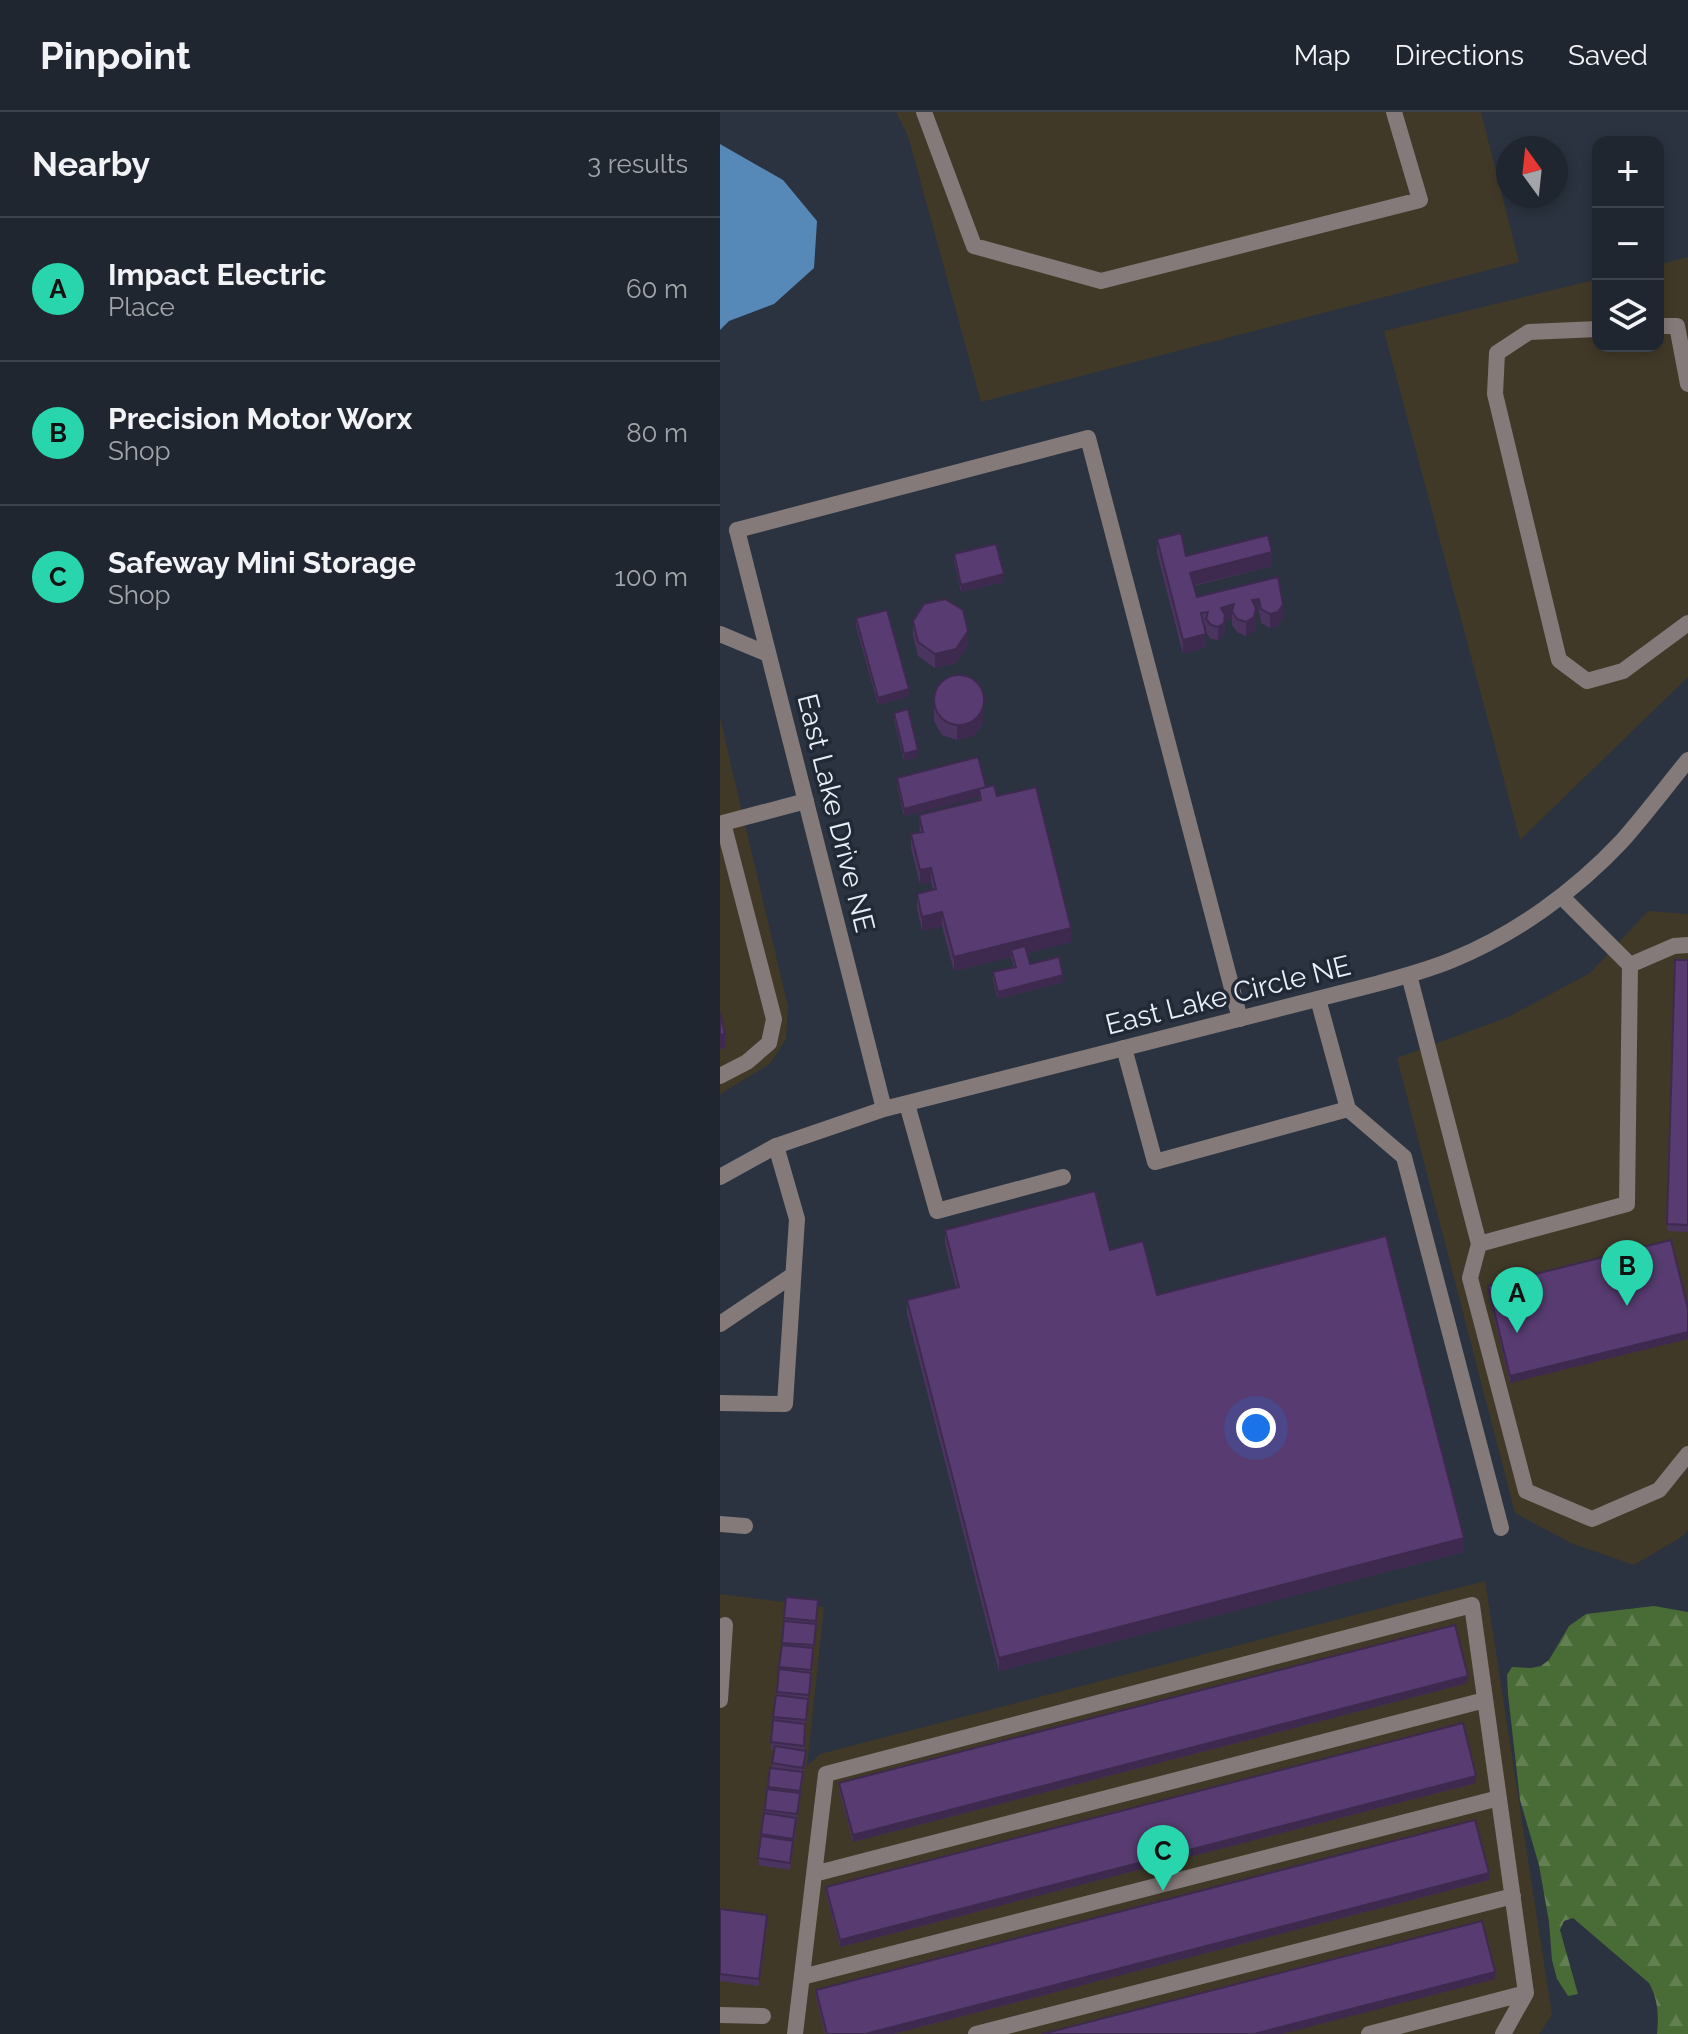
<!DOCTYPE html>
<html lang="en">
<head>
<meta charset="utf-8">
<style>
  :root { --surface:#20262f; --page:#282e37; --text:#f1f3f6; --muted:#a2a5aa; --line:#3d434b; --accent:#29d5ac }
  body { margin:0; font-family:Raleway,sans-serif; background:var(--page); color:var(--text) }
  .controls { position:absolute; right:24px; top:24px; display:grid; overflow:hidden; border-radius:16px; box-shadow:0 4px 12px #0003 }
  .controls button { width:72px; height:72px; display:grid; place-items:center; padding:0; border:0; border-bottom:2px solid var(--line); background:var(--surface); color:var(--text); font:40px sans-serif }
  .compass { position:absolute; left:776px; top:24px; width:72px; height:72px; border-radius:50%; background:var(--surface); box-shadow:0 4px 12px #0003; rotate:345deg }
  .you { position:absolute; left:536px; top:1316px; width:28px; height:28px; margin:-20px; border:6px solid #fff; border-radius:50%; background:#1a73e8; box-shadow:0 0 0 12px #1a73e833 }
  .badge { display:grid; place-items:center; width:52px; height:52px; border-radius:50%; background:var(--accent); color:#111; font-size:26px; font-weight:700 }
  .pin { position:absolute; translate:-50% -66px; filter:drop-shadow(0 2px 4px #0008) }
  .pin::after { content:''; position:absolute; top:42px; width:28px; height:24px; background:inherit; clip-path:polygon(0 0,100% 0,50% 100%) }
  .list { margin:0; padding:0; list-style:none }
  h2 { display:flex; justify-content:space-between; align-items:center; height:104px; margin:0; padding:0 32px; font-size:34px }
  h2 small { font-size:26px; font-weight:400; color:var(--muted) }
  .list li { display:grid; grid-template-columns:52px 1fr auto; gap:24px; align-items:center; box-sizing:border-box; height:144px; padding:0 32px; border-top:2px solid var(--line) }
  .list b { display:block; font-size:30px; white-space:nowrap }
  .list p { margin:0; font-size:26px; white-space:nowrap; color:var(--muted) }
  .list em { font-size:26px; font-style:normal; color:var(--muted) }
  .icon { flex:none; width:44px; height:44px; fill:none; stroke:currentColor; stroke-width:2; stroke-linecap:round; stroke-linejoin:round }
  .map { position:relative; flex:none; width:968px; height:1922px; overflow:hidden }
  header { display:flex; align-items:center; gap:48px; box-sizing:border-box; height:112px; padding:0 40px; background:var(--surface); border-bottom:2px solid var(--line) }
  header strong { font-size:38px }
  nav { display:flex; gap:44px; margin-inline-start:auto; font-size:28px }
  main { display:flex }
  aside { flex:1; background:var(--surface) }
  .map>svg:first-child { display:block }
  .commercial { fill:#413928 }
  .forest { fill:url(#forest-firs) }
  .water { fill:#5789b8 }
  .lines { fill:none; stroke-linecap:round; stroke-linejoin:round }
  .service { stroke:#847a79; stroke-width:16 }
  .minor { stroke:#847a79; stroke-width:16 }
  .wall { fill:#4c3461 }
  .shaded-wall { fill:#3e2a4f }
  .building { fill:#583c71; stroke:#3e2a4f; stroke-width:2 }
  .labels { text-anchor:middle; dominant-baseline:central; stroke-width:7; stroke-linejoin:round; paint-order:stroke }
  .street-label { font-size:28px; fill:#e9eff7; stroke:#202935 }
</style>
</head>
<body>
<header>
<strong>Pinpoint</strong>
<nav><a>Map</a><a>Directions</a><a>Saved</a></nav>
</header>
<main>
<aside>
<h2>Nearby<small>3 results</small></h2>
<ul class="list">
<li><span class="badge">A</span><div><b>Impact Electric</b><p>Place</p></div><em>60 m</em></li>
<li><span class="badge">B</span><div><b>Precision Motor Worx</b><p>Shop</p></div><em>80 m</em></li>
<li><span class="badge">C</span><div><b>Safeway Mini Storage</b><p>Shop</p></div><em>100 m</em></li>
</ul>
</aside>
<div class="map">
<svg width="968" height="1922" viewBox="0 0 968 1922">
  <defs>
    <pattern id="forest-firs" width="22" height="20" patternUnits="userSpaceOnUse" patternTransform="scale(2)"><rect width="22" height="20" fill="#496b35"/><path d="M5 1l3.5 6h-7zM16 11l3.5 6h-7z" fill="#638053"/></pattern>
  </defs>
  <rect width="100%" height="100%" fill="#2a333f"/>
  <!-- commercial -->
  <path class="commercial" d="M176,0H761L799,150L261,290L188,24Z
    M968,145V565L800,728L664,219L878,167V234H938V153Z
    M0,606L68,895L66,927L50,952L0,982Z
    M928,799L968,802V1418L963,1424L914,1453L853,1432L795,1401L677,946L788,905L870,861Z
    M765,1469L832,1903L819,1922H0V1482L104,1495L87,1654L100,1642Z"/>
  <!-- forest -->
  <path class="forest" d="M934,1494L968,1500V1922H937C939,1904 938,1887 929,1871L853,1806L844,1809L840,1818L858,1882L848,1884L837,1867L832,1848L829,1810L819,1753L800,1688L788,1582L787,1563L792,1555L811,1556L821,1554L829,1548L849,1514L866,1502Z"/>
  <!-- water -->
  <path class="water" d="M0,32L63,68L97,109L94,156L54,192L9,209L0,218Z"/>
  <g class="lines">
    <!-- service -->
    <path class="service" d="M204,0L254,134L381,169L700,88L674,0
      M938,214H957L968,272
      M878,217L809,220L777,241L775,282L839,548L867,569L903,559L968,511
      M17,418L368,326L520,907
      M0,522L48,542
      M910,853L954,834L968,833
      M689,863L759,1132L907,1092L910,853L842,785
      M404,936L435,1050L628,997L598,887
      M0,964L27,950L49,931L54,907L3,711L86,689
      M187,992L217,1099L343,1065
      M628,997L684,1045L781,1416
      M759,1132L750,1166L806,1379L872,1407L939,1378L968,1342
      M0,1212L73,1163
      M0,1291L65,1292L77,1107L56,1034
      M0,1412L25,1414
      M0,1588L5,1513
      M94,1762L765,1588
      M82,1865L779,1686
      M0,1903L43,1904
      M75,1922L106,1662L752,1493L806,1881L783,1922
      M256,1922L793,1784
      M649,1922L806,1881"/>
    <!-- minor -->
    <path class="minor" d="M17,418L164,997
      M0,1065L56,1034L164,997L656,872C682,865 708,858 732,848C796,822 855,779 902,729C925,703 946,675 968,648"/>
  </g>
  <!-- wall -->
  <path class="wall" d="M437,427L466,444L552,454L474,474L477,485L558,465L563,506L558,514L550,516L541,511L539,500L536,501V510L534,519L526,524L517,520L512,513V507L505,509L504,524L498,528L491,527L486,521V514H484L486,535L463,542L437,441Z
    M234,442L284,470L241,480L234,449Z
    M136,506L189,584L158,593L136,514Z
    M193,509L248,533L236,551L215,556L198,544L193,523Z
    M214,595L263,612L253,624L237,628L222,623L214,609Z
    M174,601L198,645L184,649L174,608Z
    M177,666L266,675L277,684L351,830L307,841L310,852L343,870L278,887L273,868V860L294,855L291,845L234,859L222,814L202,819L197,796V782L213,778L211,770L200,772L191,736V722L200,721L199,703L259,689V685L184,704L177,673Z
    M955,848H968V1120L947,1119Z
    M225,1118L390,1138L437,1183L744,1440L279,1559L187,1202V1188L236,1175L225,1132Z
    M768,1174L968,1197L790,1271L768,1181Z
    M98,1495L85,1615L84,1639L86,1646L70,1758L38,1753L47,1677L50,1656H52L54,1638H51V1630L62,1533L64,1506Z
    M748,1571L133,1730L119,1678V1671Z
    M756,1671L120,1835L106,1782V1775Z
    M769,1768L173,1922H105L96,1885V1878Z
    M0,1797L47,1810L39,1874L0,1869Z"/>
  <!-- shaded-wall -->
  <path class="shaded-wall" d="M552,440V454L470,474V461Z
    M284,462V470L241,480V473Z
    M539,487V500L536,501V510L534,519L526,524V510L532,488Z
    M514,492L512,499V507L505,509L504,524L498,528V515L501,496Z
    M563,492V506L558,514L550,516V502Z
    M248,519V533L236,551L215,556V542Z
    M486,522V535L463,542V528Z
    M189,577V584L158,593V586Z
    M264,582L263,612L253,624L237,628V614Z
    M198,638V645L184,649V642Z
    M259,678V685L184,704V697Z
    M211,756V770L200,772V758Z
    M222,800V814L202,819V805Z
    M351,816V830L293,845L291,838V845L234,859V845Z
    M343,863V870L278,887V880Z
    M5,922V936L0,937V923Z
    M968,1220V1227L790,1271V1264Z
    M744,1426V1440L279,1559V1546Z
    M748,1564V1571L133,1730V1723Z
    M756,1664V1671L120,1835V1828Z
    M769,1761V1768L173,1922H145Z
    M47,1803V1810L39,1874V1867Z
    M775,1860V1867L562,1922H534Z"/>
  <!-- building -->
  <path class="building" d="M461,421L466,444L548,423L552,440L470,461L477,485L558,465L563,492L558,500L550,502L541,497L539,487L532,488L536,496L534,505L526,510L517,507L512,499L514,492L501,496L505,503L504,511L498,515L491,513L486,507L488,500L481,501L486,522L463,528L437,427Z
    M276,432L284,462L241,473L234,442Z
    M225,487L243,498L248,519L236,537L215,542L198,530L193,509L204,492Z
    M167,498L189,577L158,586L136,506Z
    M214 588a25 25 0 1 1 50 0a25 25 0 1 1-50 0Z
    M188,597L198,638L184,642L174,601Z
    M258,645L266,675L184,697L177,666Z
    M274,673L277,684L316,675L351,816L234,845L222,800L202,805L197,782L216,777L211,756L200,758L191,722L203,720L199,703L261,688L259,677Z
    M305,834L310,852L339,845L343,863L278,880L273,860L296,855L291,838Z
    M955,848H968V1113L947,1112Z
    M0,901L5,922L0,923Z
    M375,1079L390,1138L423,1129L437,1183L666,1124L744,1426L279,1546L187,1188L239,1175L225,1118Z
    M951,1128L968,1197V1220L790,1264L768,1174Z
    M66,1485L98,1488L96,1509L64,1506Z
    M64,1509L96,1512L94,1533L62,1531Z
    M735,1513L748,1564L133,1723L119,1671Z
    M62,1533L93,1536L91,1558L59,1555Z
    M59,1557L91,1561L89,1583L57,1580Z
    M56,1583L88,1587L86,1608L53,1605Z
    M53,1608L85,1612L84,1634L51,1630Z
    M743,1611L756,1664L120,1828L106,1775Z
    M55,1634L86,1639L83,1656L52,1651Z
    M50,1656L83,1660L80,1679L48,1675Z
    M47,1677L80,1681L77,1702L45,1698Z
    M44,1701L76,1706L73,1727L41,1722Z
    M755,1708L769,1761L145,1922H107L96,1878Z
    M41,1724L73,1729L70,1751L38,1746Z
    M0,1797L47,1803L39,1867L0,1862Z
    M762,1809L775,1860L534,1922H322Z"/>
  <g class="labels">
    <!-- street labels -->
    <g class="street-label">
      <text transform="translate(116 701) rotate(76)">East Lake Drive NE</text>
      <text transform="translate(508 883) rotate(-14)">East Lake Circle NE</text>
    </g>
  </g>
</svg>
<div class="controls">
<button>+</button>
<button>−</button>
<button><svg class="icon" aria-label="layers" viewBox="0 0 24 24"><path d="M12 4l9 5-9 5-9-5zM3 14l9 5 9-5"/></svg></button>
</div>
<svg class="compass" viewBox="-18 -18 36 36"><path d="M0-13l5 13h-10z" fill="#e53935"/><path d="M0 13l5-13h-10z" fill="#a2a5aa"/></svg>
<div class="you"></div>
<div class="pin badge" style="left:797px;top:1221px">A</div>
<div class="pin badge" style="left:907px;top:1194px">B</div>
<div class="pin badge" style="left:443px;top:1779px">C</div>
</div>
</main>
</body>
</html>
